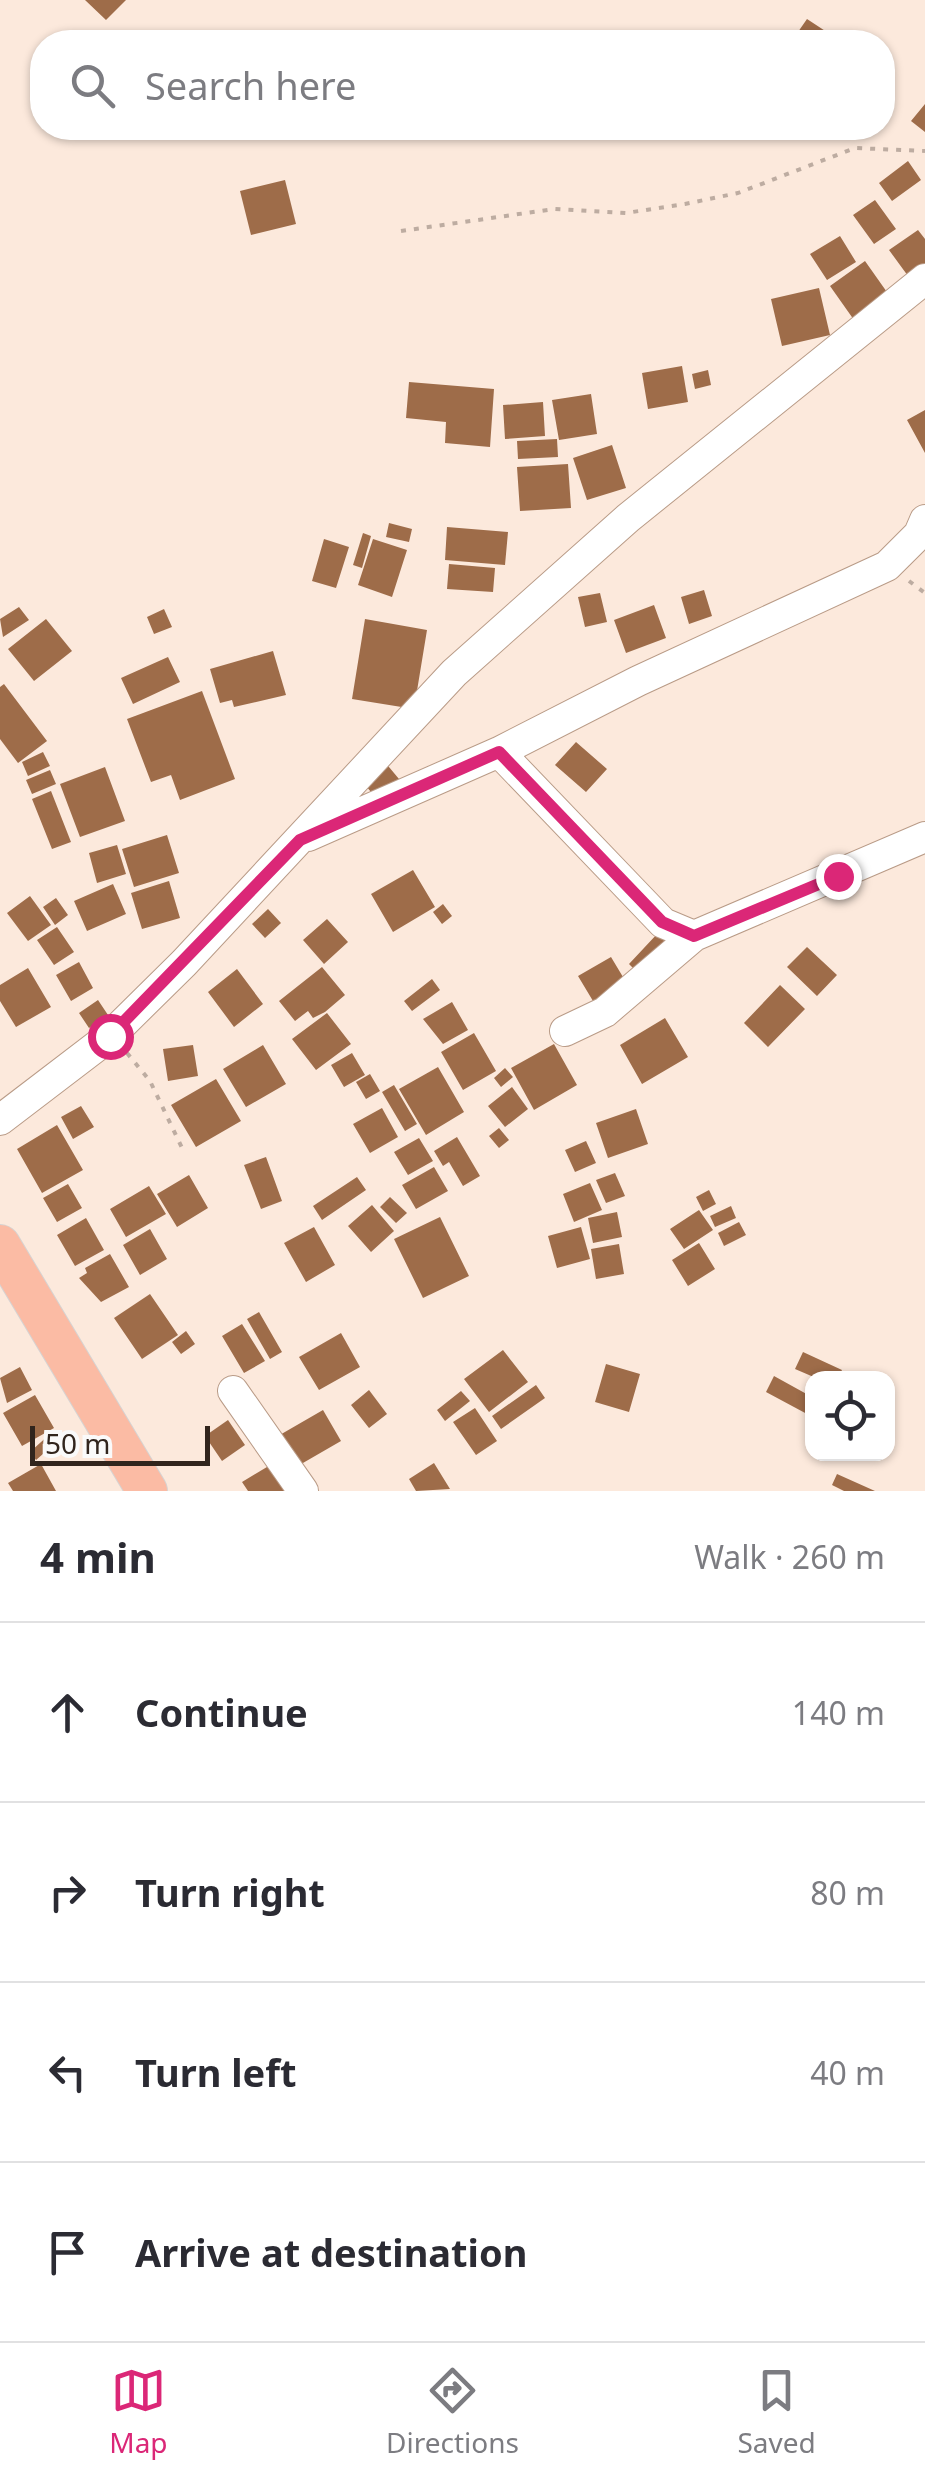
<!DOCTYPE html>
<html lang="en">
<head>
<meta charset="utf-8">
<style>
  :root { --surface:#fff; --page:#f2f2f3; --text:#2b2b33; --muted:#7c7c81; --line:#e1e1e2; --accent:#db2777 }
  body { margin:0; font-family:"Noto Sans",sans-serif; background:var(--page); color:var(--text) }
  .controls { position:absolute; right:30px; bottom:30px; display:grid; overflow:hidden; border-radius:20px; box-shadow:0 2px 8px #0004 }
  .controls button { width:90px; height:90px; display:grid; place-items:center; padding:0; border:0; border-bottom:2px solid var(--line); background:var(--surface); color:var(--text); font:50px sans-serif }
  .scale { position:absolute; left:30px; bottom:25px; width:180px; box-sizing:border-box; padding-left:10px; border:5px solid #31251d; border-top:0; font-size:28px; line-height:35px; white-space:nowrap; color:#31251d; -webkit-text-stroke:8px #fafafa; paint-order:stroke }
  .stop { position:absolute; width:30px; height:30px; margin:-22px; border:8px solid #db2777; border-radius:50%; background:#fff }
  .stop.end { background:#db2777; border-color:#fff; box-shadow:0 2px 10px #0008 }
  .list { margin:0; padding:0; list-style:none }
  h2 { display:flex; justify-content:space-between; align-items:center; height:130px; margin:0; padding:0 40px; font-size:42px }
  h2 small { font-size:32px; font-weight:400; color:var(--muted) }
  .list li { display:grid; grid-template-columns:65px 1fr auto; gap:30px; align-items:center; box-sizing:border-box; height:180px; padding:0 40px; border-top:2px solid var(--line) }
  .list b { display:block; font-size:38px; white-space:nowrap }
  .list em { font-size:32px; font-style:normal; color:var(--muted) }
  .icon { flex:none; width:55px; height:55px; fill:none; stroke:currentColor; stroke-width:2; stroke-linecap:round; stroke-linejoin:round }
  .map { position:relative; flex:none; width:925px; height:1491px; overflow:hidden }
  .search { position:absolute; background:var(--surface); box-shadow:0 2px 8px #0004; left:30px; right:30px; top:30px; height:110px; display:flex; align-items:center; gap:25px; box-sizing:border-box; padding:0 35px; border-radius:40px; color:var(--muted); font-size:38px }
  .sheet { height:850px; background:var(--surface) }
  nav { display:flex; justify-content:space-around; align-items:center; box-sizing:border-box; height:140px; border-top:2px solid var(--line); background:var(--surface); font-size:28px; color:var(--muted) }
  nav a { display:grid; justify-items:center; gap:5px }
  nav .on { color:var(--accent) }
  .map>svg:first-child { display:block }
  .building { fill:#9e6c49 }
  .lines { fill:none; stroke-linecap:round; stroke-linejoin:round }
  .minor-casing { stroke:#b99b87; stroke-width:32 }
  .major-casing { stroke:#d6d3d2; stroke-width:42 }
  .path { stroke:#bdaca1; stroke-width:4; stroke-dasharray:5 8; stroke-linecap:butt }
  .minor { stroke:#fff; stroke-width:30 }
  .major { stroke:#fbbba4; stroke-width:40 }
  .route { stroke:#db2777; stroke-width:12 }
</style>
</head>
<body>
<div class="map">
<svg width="925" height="1491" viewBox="0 0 925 1491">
  <rect width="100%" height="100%" fill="#fce9dc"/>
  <!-- building -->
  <path class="building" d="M85,0H126L106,20Z
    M807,19L842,42H791Z
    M925,104V132L911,121Z
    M908,161L921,180L892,201L879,183Z
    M285,180L296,224L251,235L240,191Z
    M875,200L896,229L874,244L853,215Z
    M918,230L925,239V264L908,276L889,250Z
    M840,236L856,262L827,280L810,254Z
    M865,261L889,295L854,320L830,286Z
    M819,288L830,335L782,346L771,299Z
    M682,366L688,402L648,409L642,373Z
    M708,370L711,385L695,389L692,374Z
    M409,382L494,389L490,447L445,443L446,422L406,418Z
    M591,394L597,434L559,440L552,400Z
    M543,402L545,436L505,439L503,405Z
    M925,410V453L907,420Z
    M557,439L558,457L518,459L517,441Z
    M612,445L626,488L587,500L573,458Z
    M568,464L571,508L520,511L517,467Z
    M389,523L412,529L409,542L386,537Z
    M447,527L508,532L505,565L445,560Z
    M363,533L371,536L362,568L353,565Z
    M324,539L349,547L336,588L312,581Z
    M373,539L407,550L392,597L358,585Z
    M449,564L495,568L493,592L447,589Z
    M704,590L712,616L689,624L681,597Z
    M600,593L607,622L585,627L578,597Z
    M654,605L666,638L626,653L614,620Z
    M19,607L29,620L3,637L0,619Z
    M164,609L172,627L154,634L147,617Z
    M46,619L72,651L34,681L8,649Z
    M365,619L427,630L414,709L352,699Z
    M273,651L286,695L234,707L232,700L220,703L210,669Z
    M168,657L180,682L133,704L121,678Z
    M4,684L47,741L18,763L0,739V687Z
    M202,691L235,779L180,800L171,775L151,782L127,719Z
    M576,742L607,769L586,792L555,765Z
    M43,752L50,766L28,776L22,762Z
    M384,761L399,779L376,798L361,780Z
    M105,767L125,821L80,837L60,784Z
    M50,770L56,784L32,794L26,780Z
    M51,791L71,842L52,849L32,799Z
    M167,835L179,873L134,887L122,849Z
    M117,845L126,874L97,883L89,853Z
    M413,870L435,907L393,932L371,894Z
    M169,881L180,918L142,929L131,893Z
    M113,884L126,914L87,931L74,901Z
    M30,896L51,925L28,941L7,913Z
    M56,898L68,915L55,925L43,907Z
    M443,904L452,916L442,924L433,912Z
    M268,909L281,923L265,938L252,924Z
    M327,919L348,942L324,964L303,940Z
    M57,927L74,952L54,965L37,940Z
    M658,933L667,943L638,973L629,964Z
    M807,947L837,975L817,996L787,967Z
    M611,957L626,982L593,1001L578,976Z
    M79,962L93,988L71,1001L56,975Z
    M322,967L345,995L325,1012L313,1018L308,1011L295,1021L279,1001Z
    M28,968L51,1007L16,1027L0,1001V985Z
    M237,969L263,1004L234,1027L208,992Z
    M432,979L440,990L412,1011L404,1001Z
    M780,985L805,1009L768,1047L744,1023Z
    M98,1000L108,1015L89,1028L79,1013Z
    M452,1002L468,1030L443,1044L423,1019Z
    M327,1013L351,1044L316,1070L292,1039Z
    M665,1018L688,1057L642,1084L620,1045Z
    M474,1033L496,1071L463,1090L441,1052Z
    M554,1044L577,1085L534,1110L511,1068Z
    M193,1045L198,1076L168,1081L163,1049Z
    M263,1045L286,1084L246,1107L223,1069Z
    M352,1053L365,1075L344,1087L331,1065Z
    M438,1067L464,1112L426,1135L399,1089Z
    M505,1068L513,1077L501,1087L494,1078Z
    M370,1074L380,1091L366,1099L356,1082Z
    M216,1079L241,1121L196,1147L171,1105Z
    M394,1085L417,1124L405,1131L382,1092Z
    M512,1087L528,1109L505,1127L488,1106Z
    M81,1106L94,1127L73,1139L61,1117Z
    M382,1108L398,1137L370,1153L353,1124Z
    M636,1109L648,1144L608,1158L596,1123Z
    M57,1125L83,1170L42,1193L17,1149Z
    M499,1128L509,1140L499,1148L489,1136Z
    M457,1137L480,1176L463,1186L449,1162L443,1166L434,1151Z
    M419,1138L433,1161L408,1175L394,1152Z
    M586,1141L596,1163L575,1172L565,1150Z
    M266,1157L282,1201L261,1209L244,1165Z
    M434,1167L448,1191L416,1209L402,1185Z
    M615,1173L625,1196L606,1203L596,1180Z
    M189,1175L208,1208L177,1227L157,1194Z
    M357,1177L366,1190L322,1220L313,1206Z
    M590,1183L602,1210L574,1222L563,1194Z
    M68,1184L82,1208L57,1222L43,1198Z
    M149,1186L166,1214L126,1237L110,1209Z
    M709,1190L716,1204L703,1211L696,1197Z
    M390,1197L407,1213L396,1223L380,1207Z
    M372,1205L394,1231L371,1252L348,1226Z
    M731,1206L736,1218L715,1227L710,1216Z
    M699,1210L713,1230L684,1249L670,1229Z
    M617,1212L622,1237L593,1243L588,1218Z
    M440,1217L469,1276L423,1298L394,1239Z
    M86,1218L104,1250L75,1266L57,1235Z
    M739,1222L746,1235L724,1246L718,1233Z
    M314,1227L335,1265L306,1282L284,1243Z
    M581,1227L590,1259L557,1268L548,1236Z
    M150,1229L167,1259L140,1275L123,1245Z
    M699,1243L715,1269L688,1286L672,1260Z
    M619,1244L624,1274L596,1279L591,1249Z
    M110,1254L129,1287L101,1302L79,1278L87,1273L85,1268Z
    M150,1294L178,1335L142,1359L114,1318Z
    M259,1312L282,1352L270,1359L247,1319Z
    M242,1324L265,1361L244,1373L222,1336Z
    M186,1331L195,1344L181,1354L172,1342Z
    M341,1333L360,1367L319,1390L299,1357Z
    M503,1350L528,1382L489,1412L464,1379Z
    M803,1352L842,1370L838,1378H816L795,1369Z
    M606,1364L640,1374L629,1412L595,1402Z
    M20,1367L32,1390L7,1403L0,1378Z
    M774,1376L812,1397L807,1414L766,1392Z
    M536,1385L545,1398L501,1429L492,1416Z
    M369,1390L387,1414L369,1428L351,1405Z
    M461,1391L470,1401L445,1421L437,1410Z
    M35,1395L54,1428L22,1446L3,1413Z
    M475,1408L497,1441L476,1455L453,1422Z
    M323,1410L341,1441L296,1467L278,1436Z
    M228,1420L245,1445L222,1461L205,1436Z
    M51,1433L58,1441L36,1460L30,1452Z
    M434,1463L450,1489L416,1491L409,1479Z
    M41,1464L56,1491H13L8,1483Z
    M272,1464L289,1491H248L242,1482Z
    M837,1474L875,1491H844L832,1485Z"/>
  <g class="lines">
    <defs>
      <path id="minor" d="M499,752L638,681L887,566L919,534L925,520
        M308,836L499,752L663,923L694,936L925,837
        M565,1031L605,1012L694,936
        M0,1120L110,1036L184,963L454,673L628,518L925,279
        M233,1391L303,1491"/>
      <path id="major" d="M0,1245L147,1491"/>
    </defs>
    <!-- minor casing -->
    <use href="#minor" class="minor-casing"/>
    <!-- major casing -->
    <use href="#major" class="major-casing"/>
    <!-- path -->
    <path class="path" d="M401,231L554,209L626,213L685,204L738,193L855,148L925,151
      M909,581L925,593
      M127,1053L150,1081L183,1150"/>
    <!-- minor -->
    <use href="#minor" class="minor"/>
    <!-- major -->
    <use href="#major" class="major"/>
  </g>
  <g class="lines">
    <!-- route -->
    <path class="route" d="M110,1036L300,840L499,752L662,922L694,936L838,876"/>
  </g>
</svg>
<div class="controls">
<button><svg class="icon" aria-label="locate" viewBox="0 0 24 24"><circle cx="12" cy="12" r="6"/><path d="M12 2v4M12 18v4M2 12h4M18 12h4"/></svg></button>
</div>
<div class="scale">50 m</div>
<div class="stop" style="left:110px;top:1036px"></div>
<div class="stop end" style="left:838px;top:876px"></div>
<div class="search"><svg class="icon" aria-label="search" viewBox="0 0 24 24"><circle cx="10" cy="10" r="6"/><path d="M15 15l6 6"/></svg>Search here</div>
</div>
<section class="sheet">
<h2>4 min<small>Walk · 260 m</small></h2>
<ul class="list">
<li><svg class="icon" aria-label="ahead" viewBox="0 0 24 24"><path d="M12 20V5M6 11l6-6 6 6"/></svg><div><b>Continue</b></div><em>140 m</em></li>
<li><svg class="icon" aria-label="right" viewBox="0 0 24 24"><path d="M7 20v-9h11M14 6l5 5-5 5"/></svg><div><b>Turn right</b></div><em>80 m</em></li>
<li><svg class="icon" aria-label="left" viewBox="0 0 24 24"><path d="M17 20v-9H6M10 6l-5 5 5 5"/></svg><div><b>Turn left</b></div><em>40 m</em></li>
<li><svg class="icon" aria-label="arrive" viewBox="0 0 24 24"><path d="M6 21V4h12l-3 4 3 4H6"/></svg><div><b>Arrive at destination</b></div></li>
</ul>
</section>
<nav>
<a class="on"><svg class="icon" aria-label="map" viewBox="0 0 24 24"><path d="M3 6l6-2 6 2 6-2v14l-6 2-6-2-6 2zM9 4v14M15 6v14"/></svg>Map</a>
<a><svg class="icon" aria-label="directions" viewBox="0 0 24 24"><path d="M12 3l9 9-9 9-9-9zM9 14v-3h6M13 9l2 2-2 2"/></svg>Directions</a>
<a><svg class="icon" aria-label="saved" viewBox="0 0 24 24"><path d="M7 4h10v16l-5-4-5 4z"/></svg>Saved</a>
</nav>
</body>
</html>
